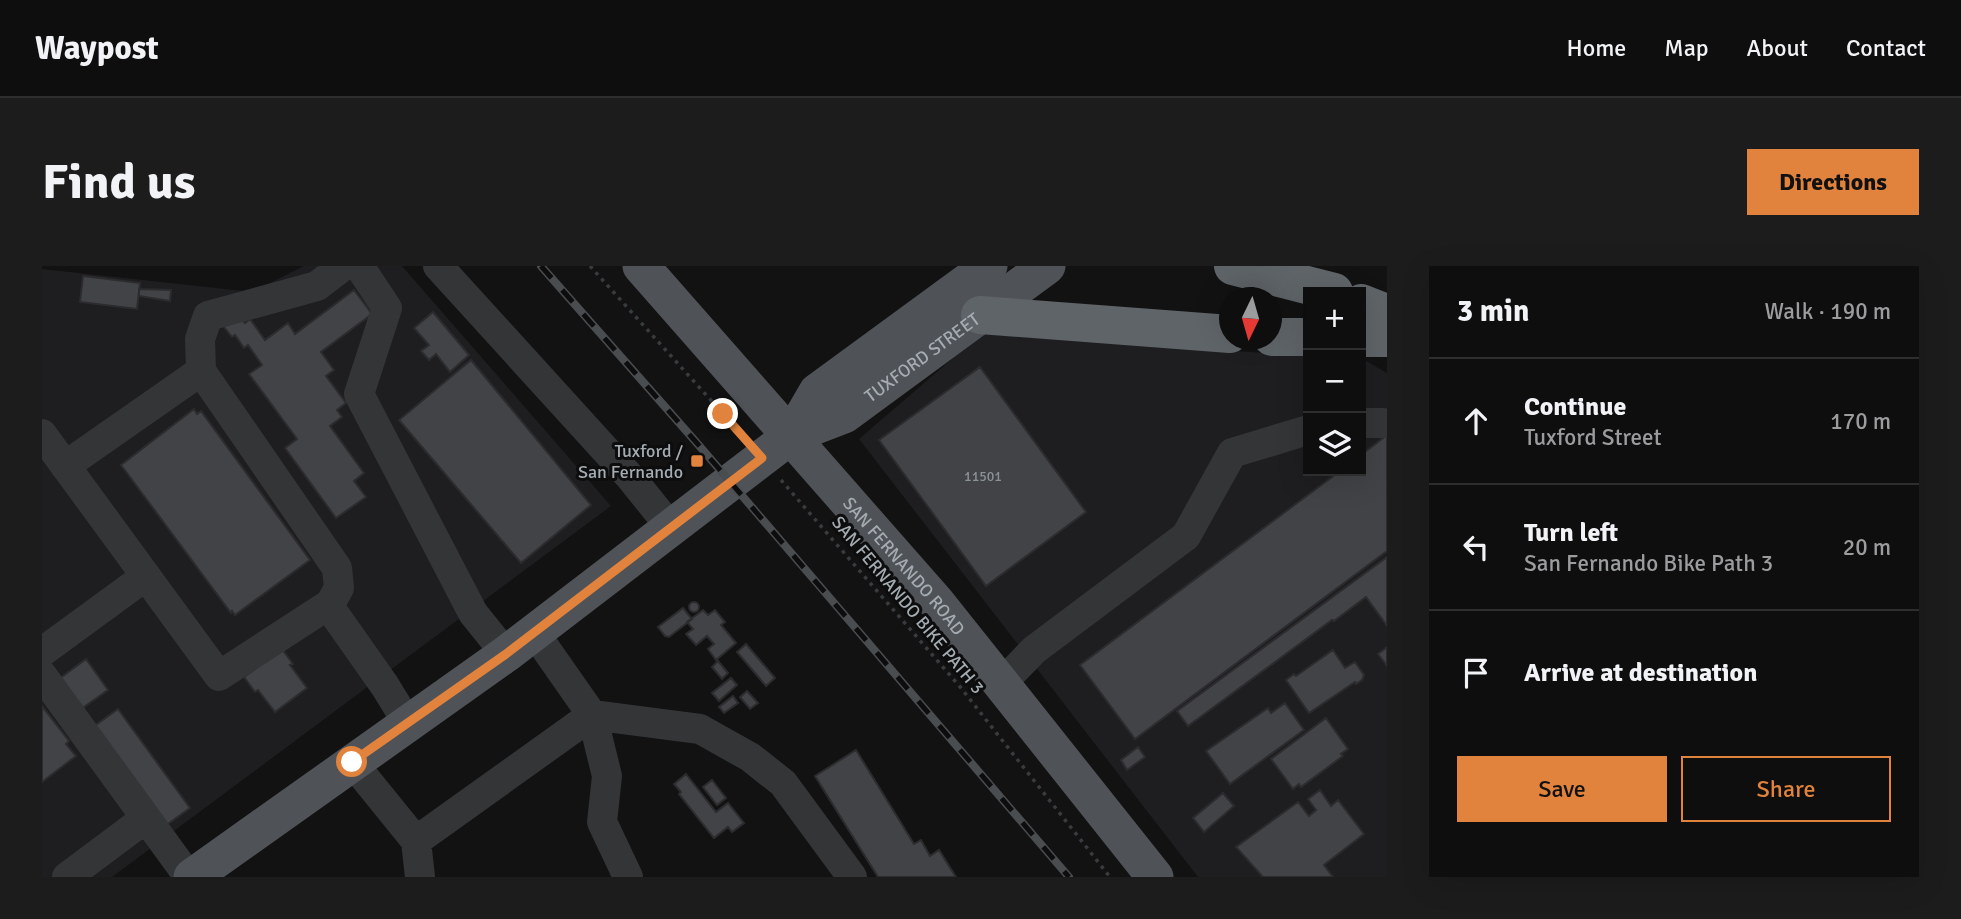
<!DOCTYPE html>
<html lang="en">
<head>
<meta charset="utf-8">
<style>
  :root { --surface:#0e0e0e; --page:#1c1c1c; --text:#f1f3f6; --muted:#9b9c9e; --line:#2e2e2e; --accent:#e1833c }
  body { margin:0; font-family:Signika,sans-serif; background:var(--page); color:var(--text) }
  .controls { position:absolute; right:21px; top:21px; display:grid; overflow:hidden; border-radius:0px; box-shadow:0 7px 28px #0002 }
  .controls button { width:63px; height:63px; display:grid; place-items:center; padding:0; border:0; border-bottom:2px solid var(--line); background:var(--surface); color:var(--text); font:35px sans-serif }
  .compass { position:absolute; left:1177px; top:21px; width:63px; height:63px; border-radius:50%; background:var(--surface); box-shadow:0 7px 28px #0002; rotate:185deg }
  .stop { position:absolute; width:21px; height:21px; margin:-16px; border:5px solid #e1833c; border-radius:50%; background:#fff }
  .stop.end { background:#e1833c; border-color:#fff; box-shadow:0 2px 7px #0008 }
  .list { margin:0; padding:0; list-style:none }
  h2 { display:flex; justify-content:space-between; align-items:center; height:91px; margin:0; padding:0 28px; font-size:30px }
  h2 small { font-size:23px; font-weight:400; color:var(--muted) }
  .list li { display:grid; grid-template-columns:46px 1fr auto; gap:21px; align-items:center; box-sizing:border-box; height:126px; padding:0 28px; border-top:2px solid var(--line) }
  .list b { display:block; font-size:26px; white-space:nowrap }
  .list p { margin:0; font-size:23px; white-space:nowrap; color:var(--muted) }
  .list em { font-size:23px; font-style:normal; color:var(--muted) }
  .actions { display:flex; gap:14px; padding:21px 28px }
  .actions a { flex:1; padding:16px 0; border:2px solid var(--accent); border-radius:0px; text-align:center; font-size:24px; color:var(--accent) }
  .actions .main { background:var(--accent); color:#111 }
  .icon { flex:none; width:38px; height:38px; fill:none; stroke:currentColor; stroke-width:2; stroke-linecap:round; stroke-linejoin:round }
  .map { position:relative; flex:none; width:1345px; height:611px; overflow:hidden; border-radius:0px }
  header { display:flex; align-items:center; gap:42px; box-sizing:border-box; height:98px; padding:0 35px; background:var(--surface); border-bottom:2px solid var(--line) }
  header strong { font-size:33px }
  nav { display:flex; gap:38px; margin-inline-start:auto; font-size:24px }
  .intro { display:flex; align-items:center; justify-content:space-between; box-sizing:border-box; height:168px; padding:0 42px }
  h1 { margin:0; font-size:49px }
  .button { padding:18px 32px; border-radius:0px; background:var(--accent); color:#111; font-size:24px; font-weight:700 }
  main { display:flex; gap:42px; padding:0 42px }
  aside { flex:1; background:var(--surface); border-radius:0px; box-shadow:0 7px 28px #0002 }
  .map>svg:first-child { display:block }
  .built { fill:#1e1e20 }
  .building { fill:#414346; stroke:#2c2c2f; stroke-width:2 }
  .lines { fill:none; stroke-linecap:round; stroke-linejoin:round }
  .path { stroke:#393c3e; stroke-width:3.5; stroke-dasharray:3.5 5; stroke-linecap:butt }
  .minor { stroke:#333537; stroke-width:30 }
  .major { stroke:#4f5256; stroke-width:37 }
  .highway { stroke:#5f6468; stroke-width:38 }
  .rail-casing { stroke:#4a4d50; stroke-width:8 }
  .rail { stroke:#0d0d0e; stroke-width:5; stroke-dasharray:16; stroke-linecap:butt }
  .route { stroke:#e1833c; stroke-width:9 }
  .poi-dot { fill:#e1833c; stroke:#0d0d0e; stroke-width:2.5 }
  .labels { text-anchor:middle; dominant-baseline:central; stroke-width:6; stroke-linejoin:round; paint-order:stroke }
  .number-label { font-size:14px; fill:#8b9297 }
  .street-label { font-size:18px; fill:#a4acb2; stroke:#0d0d0e }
  .poi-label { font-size:18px; fill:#a4acb2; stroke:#0d0d0e; text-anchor:end }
</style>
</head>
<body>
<header>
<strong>Waypost</strong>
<nav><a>Home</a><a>Map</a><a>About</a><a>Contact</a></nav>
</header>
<div class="intro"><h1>Find us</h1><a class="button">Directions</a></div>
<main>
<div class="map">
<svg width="1345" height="611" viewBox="0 0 1345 611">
  <rect width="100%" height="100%" fill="#121213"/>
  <!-- built -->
  <path class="built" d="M262,0H360L569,240L70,611H0V3L210,26Z
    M939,68L1266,90V205H1319V92L1345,107V611H1156L817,173Z"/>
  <!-- building -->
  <path class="building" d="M41,10L98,17L95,43L38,36Z
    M97,23L129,24L128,35L97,30Z
    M312,24L330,48L279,86L292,104L284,110L304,137L295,144L300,151L288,160L322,207L312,215L324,231L294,252L243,182L255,173L207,108L220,99L206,79L202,82L193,69L190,71L182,61L197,50L203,57L208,53L223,74L246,57L253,68Z
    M391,46L427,89L408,106L394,88L387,94L379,85L387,79L372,62Z
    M429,94L549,239L479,297L357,154Z
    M938,101L1044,246L944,320L837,174Z
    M152,143L155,148L159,145L268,294L193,349L190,345L189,347L79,199Z
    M1345,169V285L1093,473L1038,399L1298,205H1319V189Z
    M1345,291V360L1324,331L1292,355L1290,354L1146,460L1135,445Z
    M647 341a5 5 0 1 1 10 0a5 5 0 1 1-10 0Z
    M641,342L650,353L627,371L623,370L616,361Z
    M661,344L666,349L673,344L683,356L679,359L694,377L674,394L666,383L672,378L665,370L654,379L644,368L651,363L645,356Z
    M704,378L733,412L724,420L695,386Z
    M1345,381V400L1336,388Z
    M240,383L251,398L248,399L265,422L233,446L216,424L213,426L202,411Z
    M1291,384L1303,402L1313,396L1322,409L1320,414L1314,418L1313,416L1267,447L1244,414L1252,408L1254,410Z
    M44,393L66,424L39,443L17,413Z
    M676,395L686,407L680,413L670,401Z
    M689,412L695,419L677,435L670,427Z
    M705,425L716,437L708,443L698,431Z
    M691,430L696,437L682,447L677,441Z
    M1243,437L1262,464L1188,518L1164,485L1226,442L1229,447Z
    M0,440L27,475L24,478L34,490L0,516Z
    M76,443L148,542L123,560L51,461Z
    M1284,452L1306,483L1299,488L1301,490L1259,521L1257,518L1251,523L1229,493Z
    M1096,481L1103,491L1085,504L1079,494Z
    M814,484L872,578L879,574L888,590L897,584L914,611H836L773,510Z
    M644,508L674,546L686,537L702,557L690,566L686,561L672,572L637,528L639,526L632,518Z
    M670,514L684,532L675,539L661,521Z
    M1278,524L1289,540L1296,534L1322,568L1282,599L1291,611H1221L1194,581L1256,536L1267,550L1274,544L1266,533Z
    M1181,527L1192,540L1162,566L1151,552Z"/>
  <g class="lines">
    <!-- path -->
    <path class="path" d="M548,0L702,171
      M739,214L919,422L1068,611"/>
    <!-- minor -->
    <path class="minor" d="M317,0L345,42L317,128L431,347L464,388
      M396,0L589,212L630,263
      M159,105L158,73L166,50L275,20L301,0
      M1319,157H1341
      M0,168L177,410L286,339L343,420L365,456
      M23,200L159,105L295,302L297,322L287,340
      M0,386L104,310
      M0,409L147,611
      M960,417L992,384L1144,270L1190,187L1266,164
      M310,496L374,575L550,449L492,366
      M374,575L378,611
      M25,611L104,552
      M586,611L560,556L565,510L550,449L658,463L708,491L741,517L810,611"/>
    <!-- major -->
    <g class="major">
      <path id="s1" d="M599,0L895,337L1113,611"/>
      <path d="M750,169L775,126L947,0"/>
      <path id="s2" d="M150,611L464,388L750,169L802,149L1005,0"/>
    </g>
    <!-- highway -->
    <path class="highway" d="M1191,0L1292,26
      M1319,37L1345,47
      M938,49L1188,68
      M1230,71H1266
      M1319,72H1345"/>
    <defs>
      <path id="rail" d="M499,0L654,176L1027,611"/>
    </defs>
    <!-- rail casing -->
    <use href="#rail" class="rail-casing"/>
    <!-- rail -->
    <use href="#rail" class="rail"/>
  </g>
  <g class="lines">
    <!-- route -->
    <path class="route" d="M310,496L464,388L720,192L681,148"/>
  </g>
  <!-- markers -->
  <rect class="poi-dot" x="648" y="188" width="14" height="14" rx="3.5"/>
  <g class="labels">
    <!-- number labels -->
    <g class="number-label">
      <text x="941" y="210">11501</text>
    </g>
    <!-- street labels -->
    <g class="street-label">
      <text stroke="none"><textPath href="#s2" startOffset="898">TUXFORD STREET</textPath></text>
      <text stroke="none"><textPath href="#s1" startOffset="399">SAN FERNANDO ROAD</textPath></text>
      <text transform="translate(866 339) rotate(50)">SAN FERNANDO BIKE PATH 3</text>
    </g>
    <!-- poi labels -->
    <g class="poi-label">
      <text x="641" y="185">Tuxford /<tspan x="641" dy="21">San Fernando</tspan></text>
    </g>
  </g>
</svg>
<div class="controls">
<button>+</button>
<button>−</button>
<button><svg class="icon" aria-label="layers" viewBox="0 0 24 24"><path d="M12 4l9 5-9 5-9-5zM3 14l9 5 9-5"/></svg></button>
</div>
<svg class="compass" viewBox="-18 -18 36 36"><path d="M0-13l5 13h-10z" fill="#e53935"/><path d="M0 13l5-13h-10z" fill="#9b9c9e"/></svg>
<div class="stop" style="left:310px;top:496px"></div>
<div class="stop end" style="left:681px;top:148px"></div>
</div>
<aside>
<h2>3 min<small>Walk · 190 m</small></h2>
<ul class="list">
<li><svg class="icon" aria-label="ahead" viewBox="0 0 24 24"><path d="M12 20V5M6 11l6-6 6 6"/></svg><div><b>Continue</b><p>Tuxford Street</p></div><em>170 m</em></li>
<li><svg class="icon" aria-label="left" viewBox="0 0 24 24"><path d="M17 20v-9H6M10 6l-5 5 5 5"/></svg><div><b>Turn left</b><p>San Fernando Bike Path 3</p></div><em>20 m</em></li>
<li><svg class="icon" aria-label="arrive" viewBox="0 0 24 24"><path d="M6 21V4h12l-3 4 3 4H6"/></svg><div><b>Arrive at destination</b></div></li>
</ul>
<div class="actions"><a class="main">Save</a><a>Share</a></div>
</aside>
</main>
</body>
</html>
